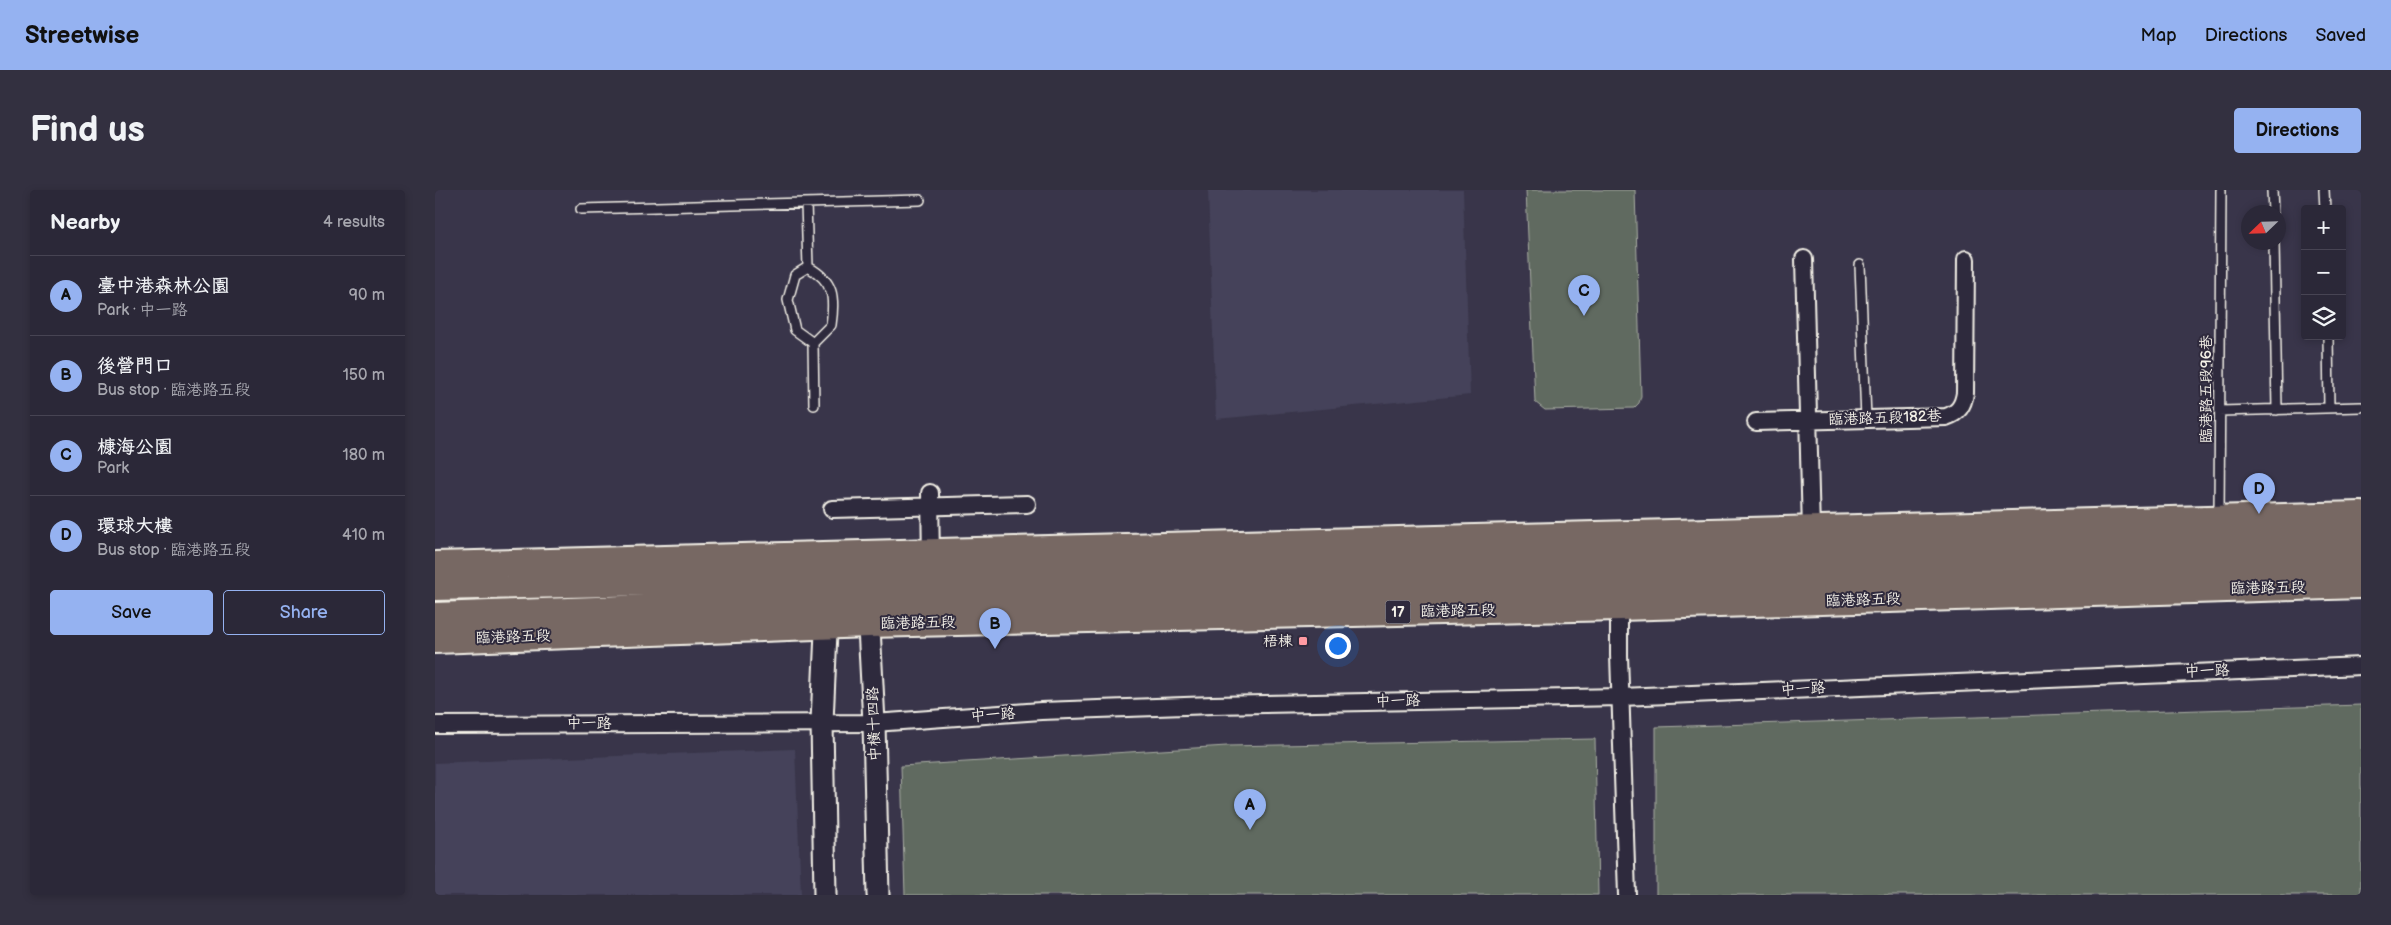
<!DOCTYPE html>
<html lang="en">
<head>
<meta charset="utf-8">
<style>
  :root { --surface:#2b2838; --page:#333040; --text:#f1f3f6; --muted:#a6a6ae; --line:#474453; --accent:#95b2f1 }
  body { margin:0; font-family:"Balsamiq Sans","LXGW WenKai TC",sans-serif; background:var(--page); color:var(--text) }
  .controls { position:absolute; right:15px; top:15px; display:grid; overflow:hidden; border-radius:5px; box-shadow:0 2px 8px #0003 }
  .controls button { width:45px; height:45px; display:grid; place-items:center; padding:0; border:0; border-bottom:1px solid var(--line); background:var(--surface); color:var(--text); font:25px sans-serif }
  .compass { position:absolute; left:1806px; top:15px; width:45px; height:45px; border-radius:50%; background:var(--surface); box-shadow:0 2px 8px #0003; rotate:247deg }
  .you { position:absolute; left:902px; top:455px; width:18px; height:18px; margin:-12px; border:4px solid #fff; border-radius:50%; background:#1a73e8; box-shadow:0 0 0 8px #1a73e833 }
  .badge { display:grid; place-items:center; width:32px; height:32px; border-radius:50%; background:var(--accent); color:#111; font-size:16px; font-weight:700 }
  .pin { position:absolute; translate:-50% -41px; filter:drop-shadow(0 1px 2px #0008) }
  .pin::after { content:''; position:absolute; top:26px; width:18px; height:15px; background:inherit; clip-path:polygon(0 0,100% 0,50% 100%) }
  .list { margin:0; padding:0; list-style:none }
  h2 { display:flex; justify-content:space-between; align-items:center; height:65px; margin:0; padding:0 20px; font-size:21px }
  h2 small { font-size:16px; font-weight:400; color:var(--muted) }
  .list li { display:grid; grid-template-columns:32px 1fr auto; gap:15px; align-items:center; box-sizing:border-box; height:80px; padding:0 20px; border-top:1px solid var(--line) }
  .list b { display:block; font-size:19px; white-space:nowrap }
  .list p { margin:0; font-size:16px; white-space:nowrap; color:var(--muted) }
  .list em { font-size:16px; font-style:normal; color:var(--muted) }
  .actions { display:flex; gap:10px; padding:15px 20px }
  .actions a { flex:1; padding:11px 0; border:1px solid var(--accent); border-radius:5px; text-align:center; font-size:18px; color:var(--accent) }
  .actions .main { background:var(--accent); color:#111 }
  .icon { flex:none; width:28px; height:28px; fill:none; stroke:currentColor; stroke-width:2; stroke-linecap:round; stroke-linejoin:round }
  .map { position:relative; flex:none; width:1926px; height:705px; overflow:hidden; border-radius:5px }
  header { display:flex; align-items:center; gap:30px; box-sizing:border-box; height:70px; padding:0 25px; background:var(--accent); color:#111 }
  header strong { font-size:24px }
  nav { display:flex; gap:28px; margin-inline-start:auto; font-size:18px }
  .intro { display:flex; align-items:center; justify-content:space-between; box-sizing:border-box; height:120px; padding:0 30px }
  h1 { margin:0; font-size:35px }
  .button { padding:12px 22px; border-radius:5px; background:var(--accent); color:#111; font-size:18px; font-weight:700 }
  main { display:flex; gap:30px; padding:0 30px }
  aside { flex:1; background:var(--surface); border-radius:5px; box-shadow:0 2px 8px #0003 }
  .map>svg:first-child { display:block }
  .built { fill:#45435a }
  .green { fill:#606b60; stroke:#aaaea4 }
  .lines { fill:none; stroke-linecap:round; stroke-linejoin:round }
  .service-casing { stroke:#f4f1e8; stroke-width:12 }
  .minor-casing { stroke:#f4f1e8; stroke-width:20 }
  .tertiary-casing { stroke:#f4f1e8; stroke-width:25 }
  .primary-casing { stroke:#f4f1e8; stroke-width:30 }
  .service { stroke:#2f2a3d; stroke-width:9 }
  .minor { stroke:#2f2a3d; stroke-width:16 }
  .tertiary { stroke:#2f2a3d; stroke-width:21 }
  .primary { stroke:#776864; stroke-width:26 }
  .poi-dot { fill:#ff9aa2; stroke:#2f2a3d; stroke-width:2 }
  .labels { text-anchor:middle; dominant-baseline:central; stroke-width:4; stroke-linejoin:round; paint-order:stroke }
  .shield { fill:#2f2a3d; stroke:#b9b5b5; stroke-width:1 }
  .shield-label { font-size:14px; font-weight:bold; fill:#f4f1e8 }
  .street-label { font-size:15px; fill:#f4f1e8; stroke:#2f2a3d }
  .poi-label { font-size:15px; fill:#f4f1e8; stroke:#2f2a3d; text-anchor:end }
</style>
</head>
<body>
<header>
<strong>Streetwise</strong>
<nav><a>Map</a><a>Directions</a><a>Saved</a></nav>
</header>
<div class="intro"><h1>Find us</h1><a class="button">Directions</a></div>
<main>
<aside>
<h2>Nearby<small>4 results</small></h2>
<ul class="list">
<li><span class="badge">A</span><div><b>臺中港森林公園</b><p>Park · 中一路</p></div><em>90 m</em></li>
<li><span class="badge">B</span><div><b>後營門口</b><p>Bus stop · 臨港路五段</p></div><em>150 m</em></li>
<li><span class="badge">C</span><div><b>槺海公園</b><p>Park</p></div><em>180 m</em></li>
<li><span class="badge">D</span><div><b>環球大樓</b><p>Bus stop · 臨港路五段</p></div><em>410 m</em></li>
</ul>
<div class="actions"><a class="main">Save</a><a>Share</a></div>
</aside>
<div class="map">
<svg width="1926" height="705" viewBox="0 0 1926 705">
  <rect width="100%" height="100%" fill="#39354a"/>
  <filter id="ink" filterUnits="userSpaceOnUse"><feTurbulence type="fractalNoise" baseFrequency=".02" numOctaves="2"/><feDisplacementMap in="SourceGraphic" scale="10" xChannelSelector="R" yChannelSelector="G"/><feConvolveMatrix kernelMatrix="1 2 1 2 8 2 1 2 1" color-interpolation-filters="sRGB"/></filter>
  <g filter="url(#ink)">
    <!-- built -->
    <path class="built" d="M773,0H1028L1035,205L781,229Z
      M360,559L366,705H0V573Z"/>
    <!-- green -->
    <path class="green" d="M1091,0H1200L1206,206L1204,213L1199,218L1110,220L1100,212Z
      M1926,515V705H1221V537Z
      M1160,549L1163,705H470L466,576L792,556Z"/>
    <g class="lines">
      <defs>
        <path id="service" d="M1837,0L1838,22
          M1889,0L1890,19
          M371,13L373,77
          M146,19L485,10
          M1839,52L1842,220
          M1425,75L1431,229
          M373,77C399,91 400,107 396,135L378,153L379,215
          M373,77L360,85L353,110L360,140L378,153
          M1893,146L1894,218
          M1785,221L1926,217
          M1784,326L1786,0"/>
        <path id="minor" d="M1369,69L1376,341
          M1321,232L1511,227C1523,223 1528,216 1530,203L1531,69
          M495,303L496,371
          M397,319L592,314
          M1184,407V465L1192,705
          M0,535L439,533L606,521L778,515L1186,507L1926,476"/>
        <path id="tertiary" d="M433,418L439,533L443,705
          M390,705L387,532L392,419"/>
        <path id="primary" d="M0,375L1926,325
          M0,397L1183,370L1926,348
          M0,426L433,410L1184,394L1926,372
          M0,450L433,434L1185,417L1926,395"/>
      </defs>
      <!-- service casing -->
      <use href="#service" class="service-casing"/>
      <!-- minor casing -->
      <use href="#minor" class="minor-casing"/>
      <!-- tertiary casing -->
      <use href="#tertiary" class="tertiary-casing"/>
      <!-- primary casing -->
      <use href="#primary" class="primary-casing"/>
      <!-- service -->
      <use href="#service" class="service"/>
      <!-- minor -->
      <use href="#minor" class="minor"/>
      <!-- tertiary -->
      <use href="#tertiary" class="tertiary"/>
      <!-- primary -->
      <use href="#primary" class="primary"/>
    </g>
  </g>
  <!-- markers -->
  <rect class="poi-dot" x="863" y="446" width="10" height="10" rx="2.5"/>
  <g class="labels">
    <!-- shield labels -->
    <rect class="shield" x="950.5" y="410.5" width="25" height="23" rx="4"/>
    <g class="shield-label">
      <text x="963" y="422">17</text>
    </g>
    <!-- street labels -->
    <g class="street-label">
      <text transform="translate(1771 199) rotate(-90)">臨港路五段96巷</text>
      <text transform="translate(1450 228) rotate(-2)">臨港路五段182巷</text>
      <text transform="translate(1833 398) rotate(-1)">臨港路五段</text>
      <text transform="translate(1428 410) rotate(-2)">臨港路五段</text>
      <text transform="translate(1023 421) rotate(-1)">臨港路五段</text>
      <text transform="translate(483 433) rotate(-1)">臨港路五段</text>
      <text transform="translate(78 447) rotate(-2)">臨港路五段</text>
      <text transform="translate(1772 481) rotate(-2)">中一路</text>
      <text transform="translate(1368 499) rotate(-3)">中一路</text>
      <text transform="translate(963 511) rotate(-1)">中一路</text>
      <text transform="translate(558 525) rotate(-4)">中一路</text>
      <text x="154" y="533">中一路</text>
      <text transform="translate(439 534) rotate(-92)">中橫十四路</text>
    </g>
    <!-- poi labels -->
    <g class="poi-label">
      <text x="858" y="451">梧棟</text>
    </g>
  </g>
</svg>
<div class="controls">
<button>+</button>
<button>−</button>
<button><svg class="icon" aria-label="layers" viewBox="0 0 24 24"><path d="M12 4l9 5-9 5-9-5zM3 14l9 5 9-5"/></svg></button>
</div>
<svg class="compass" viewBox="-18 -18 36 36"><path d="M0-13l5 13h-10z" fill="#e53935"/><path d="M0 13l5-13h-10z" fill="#a6a6ae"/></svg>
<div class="you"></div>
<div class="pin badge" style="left:815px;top:640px">A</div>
<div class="pin badge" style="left:560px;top:459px">B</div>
<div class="pin badge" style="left:1149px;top:126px">C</div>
<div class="pin badge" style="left:1824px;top:324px">D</div>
</div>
</main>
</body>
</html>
